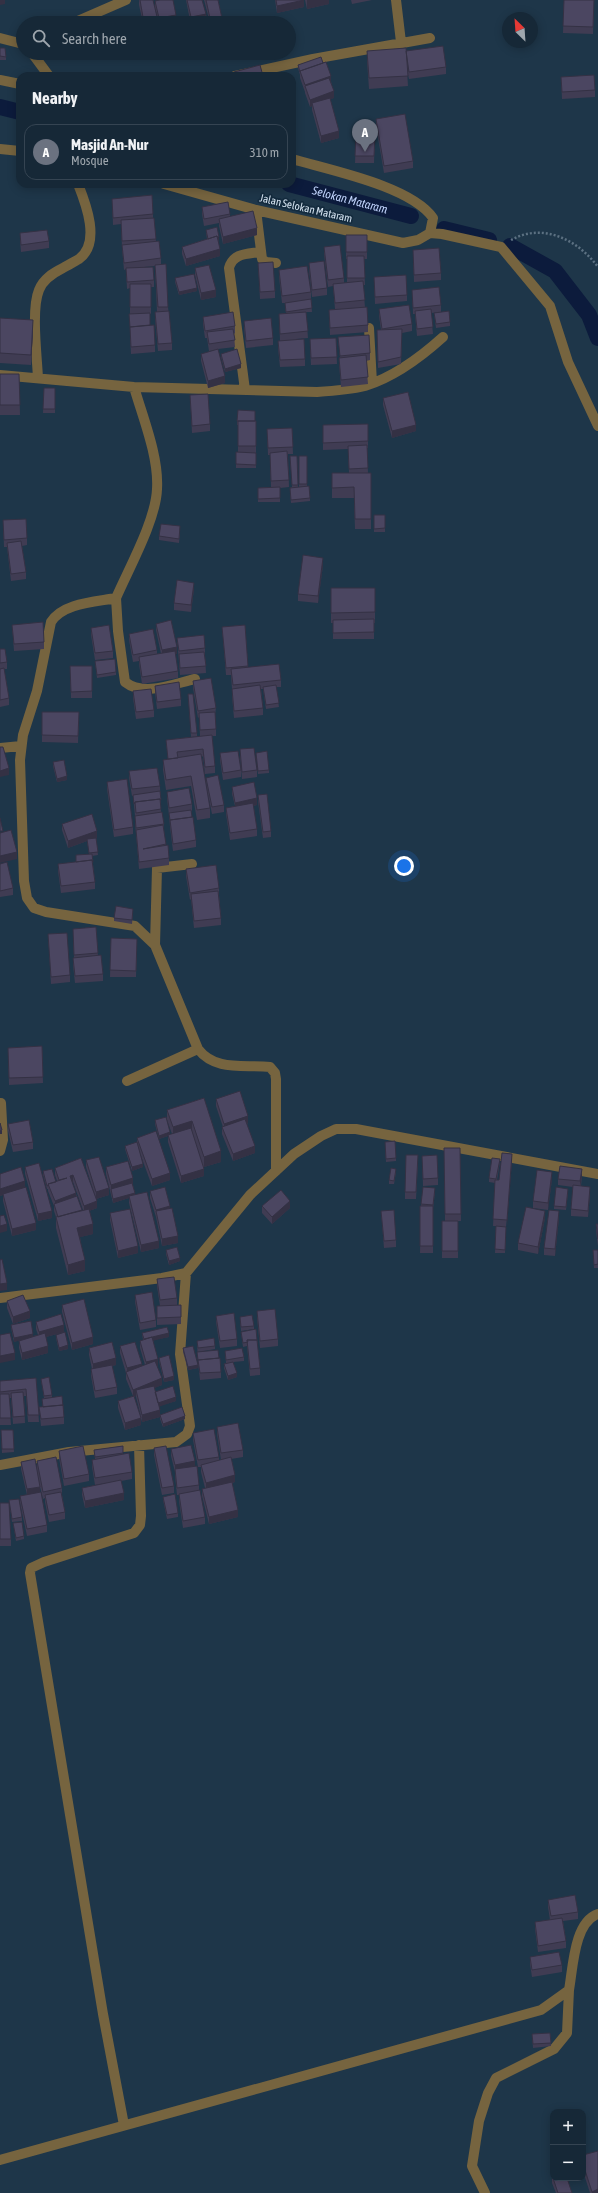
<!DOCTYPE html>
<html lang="en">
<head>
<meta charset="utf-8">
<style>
  :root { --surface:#162837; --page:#233442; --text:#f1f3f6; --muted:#9ea6ad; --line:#354452; --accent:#f49a9f }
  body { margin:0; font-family:"Asap Condensed",sans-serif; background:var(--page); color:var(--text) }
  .controls { position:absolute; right:12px; bottom:12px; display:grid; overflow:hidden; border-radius:8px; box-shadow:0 2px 10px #0003 }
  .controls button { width:36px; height:36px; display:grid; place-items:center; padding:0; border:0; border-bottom:1px solid var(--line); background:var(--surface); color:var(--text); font:20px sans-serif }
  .compass { position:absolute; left:502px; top:12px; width:36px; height:36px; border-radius:50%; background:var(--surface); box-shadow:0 2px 10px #0003; rotate:335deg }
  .you { position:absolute; left:404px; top:866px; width:14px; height:14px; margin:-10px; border:3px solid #fff; border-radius:50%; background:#1a73e8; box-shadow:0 0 0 6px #1a73e833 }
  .badge { display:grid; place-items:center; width:26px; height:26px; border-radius:50%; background:var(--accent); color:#fff; font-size:13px; font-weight:700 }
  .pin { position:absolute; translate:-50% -33px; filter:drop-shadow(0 1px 2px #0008) }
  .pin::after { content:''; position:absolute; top:21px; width:14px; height:12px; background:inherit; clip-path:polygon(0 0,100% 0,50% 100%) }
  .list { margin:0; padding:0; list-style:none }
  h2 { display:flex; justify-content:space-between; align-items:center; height:52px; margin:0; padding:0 16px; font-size:17px }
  h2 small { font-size:13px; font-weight:400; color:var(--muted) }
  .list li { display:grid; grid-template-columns:26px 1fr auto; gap:12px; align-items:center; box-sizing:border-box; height:56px; margin:0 8px 8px; padding:0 8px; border:1px solid var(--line); border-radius:12px }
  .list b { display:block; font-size:15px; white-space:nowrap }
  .list p { margin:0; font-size:13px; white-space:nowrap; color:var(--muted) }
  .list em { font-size:13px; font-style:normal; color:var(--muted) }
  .icon { flex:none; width:22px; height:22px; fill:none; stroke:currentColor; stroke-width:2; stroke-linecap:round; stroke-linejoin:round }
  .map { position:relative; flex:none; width:598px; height:2193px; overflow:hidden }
  .search { position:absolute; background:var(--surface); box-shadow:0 2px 10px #0003; left:16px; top:16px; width:280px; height:44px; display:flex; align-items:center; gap:10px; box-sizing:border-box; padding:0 14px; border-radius:22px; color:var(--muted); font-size:15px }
  .panel { position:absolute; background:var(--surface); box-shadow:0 2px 10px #0003; left:16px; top:72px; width:280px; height:116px; border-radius:12px }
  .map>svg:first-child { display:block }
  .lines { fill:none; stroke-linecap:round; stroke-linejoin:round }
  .canal { stroke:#0c1b3c; stroke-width:16 }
  .path { stroke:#5c7182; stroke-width:2.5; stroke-dasharray:2 2; stroke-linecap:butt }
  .minor { stroke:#76643f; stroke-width:10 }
  .wall { fill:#403c53; fill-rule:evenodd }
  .shaded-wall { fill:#343144 }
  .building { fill:#4b4661; stroke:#343144 }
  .labels { text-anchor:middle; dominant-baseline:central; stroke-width:3.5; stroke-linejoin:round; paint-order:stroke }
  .street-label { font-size:11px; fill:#d5e3f0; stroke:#142b3e }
  .water-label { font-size:12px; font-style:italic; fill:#c2d5fd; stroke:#142b3e }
</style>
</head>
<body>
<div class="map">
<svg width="598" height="2193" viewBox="0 0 598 2193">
  <rect width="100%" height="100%" fill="#1e3649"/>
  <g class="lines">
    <!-- canal -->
    <g class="canal">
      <path d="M0,107L20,112"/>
      <path id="s1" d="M289,184L411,216"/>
      <path d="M444,229L489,240"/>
      <path d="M510,246L555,271L589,315L598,338"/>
    </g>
    <!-- path -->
    <path class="path" d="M511,240C543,222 578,240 598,267"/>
    <!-- minor -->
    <path class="minor" d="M396,0L401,42
      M73,23L126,0
      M0,38L23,44
      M32,53L49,76
      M235,76L313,59L430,38
      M0,80L20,84
      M0,149L20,151
      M292,159C329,170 411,186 433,218L430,233
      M164,184L256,210L403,243L418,240L430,233L442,234L501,247L550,306L568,362L598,426
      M256,210L262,259L266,262L276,263
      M369,328L372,383
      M0,375L134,387L317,392C333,391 349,390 365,386C394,377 422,356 443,337
      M38,378C37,356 31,309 39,290C43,279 53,273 63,268C68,265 74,262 79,259C101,243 86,204 78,184
      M134,387C143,418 159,457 157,489C156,520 129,568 116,598C95,602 63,603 51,622L37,691L23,735L20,760L24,881L27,898L34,908L46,912L135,926L155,945L198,1049C216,1072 244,1064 270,1067L275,1073L276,1079V1171
      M245,390L229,268C233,253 247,254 260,252
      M116,598L118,631L125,682C144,697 173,684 195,679
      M0,748L21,746
      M155,945L157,868L192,864
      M127,1081L198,1049
      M0,1151L3,1140L1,1103
      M0,1298L162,1278L186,1273L250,1195L294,1154L321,1136L336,1129H356L598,1174
      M0,1465L69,1452L176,1442L187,1434L190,1426L180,1354L186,1273
      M124,2125L103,2014L30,1573L31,1568L44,1562L134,1533L140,1525L141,1516L139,1445
      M0,2160L541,2010L569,1990C573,1968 574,1922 598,1914
      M485,2193L472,2166L479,2121L488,2093L496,2078L554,2049L567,2033L569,1990"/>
  </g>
  <!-- wall -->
  <path class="wall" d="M139,0H153L158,23H143L139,5Z
    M186,0H202L208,23H185V21L190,20Z
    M204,0H218L223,23H210Z
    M275,0H304V7L277,13Z
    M305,0H329V4L307,9Z
    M351,0H372L352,4Z
    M564,0H594L593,34L563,33Z
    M155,1L176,21L169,23H159L155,8Z
    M0,48L6,57V60H0Z
    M367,51H406L446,67V74L409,79L407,70L408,86L369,89L367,61Z
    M298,65L331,81L334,98L330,99L339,138L321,143L312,110V106L310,107L305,93V92L300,78V75L298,68Z
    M561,77L595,90V97L562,99Z
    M376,119L413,161V168L384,173L376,126Z
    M356,134H375L374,163H355Z
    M112,199L153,214V218H154L156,241L161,258V265L168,307L172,343V350L158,351L155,319V312H157L155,266L144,267L154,280V287H151V314H150V325L155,345V352L131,354L130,334V288L127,289L126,269L124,270L122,248L121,224L113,225Z
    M202,207L230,214V217L257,235L223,244L219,226V223L204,226L202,214Z
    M206,230L219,240L218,241L220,256L186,266L182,254V247L207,239L206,233Z
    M20,233L49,241V248L21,252L20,240Z
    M346,235H367V259H364L365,285H363L365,307L368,325V332L330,335L329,310L335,309L333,286L328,287L324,254V247L344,278V283H347V259H346Z
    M413,250L441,273V280L414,282Z
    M258,263L275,291V298L260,299Z
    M309,263L327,288V295L312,297L309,270Z
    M195,268L216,297L201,300L195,275Z
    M279,270L311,292V299L312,312H306L308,338L296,339L305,359V366L280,367L278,348V341H280L279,314L286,313L285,303H282L279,277Z
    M374,277L407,295V301L375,304Z
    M175,278L197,291L179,295L175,282Z
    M412,290L441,305V312L431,313L433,334L417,336L415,314H413Z
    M379,309L412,324V331L402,333L401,364L378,368L377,330H381L379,316Z
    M434,313L450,322V326L436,328Z
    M203,317L235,326V333L234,334L235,347L218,349L225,383L208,388L201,361V354L218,350L209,351L207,338H205L203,324Z
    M0,318L33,331L31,365L0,363Z
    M244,321L273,338V345L246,348L244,328Z
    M338,337L370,353V360L366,361L368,384L341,387L339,364V358L340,357Z
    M336,338L337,364L311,365L310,346Z
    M221,354L241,368L225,372L221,357Z
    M0,374H19L20,415H0Z
    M44,388H55V413H43Z
    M190,395L210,424V431L192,433Z
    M383,398L416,431L392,438L383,405Z
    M237,421H256V468H236V452H238V425H237Z
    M368,424V448H367L368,473H371V529H355L354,498H332V473H349L348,449L323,450V425Z
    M292,428L293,454H288L289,487L280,488V502H258V488L271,487L270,455H268L267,429Z
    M290,456H297L298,487H299V456H307V486L310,498V501L291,503L290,491V488L292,487Z
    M374,515H385V532H374Z
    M3,520L27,538V545L22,546L26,572V579L11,581L7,547H4Z
    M180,530L179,543L159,540V536Z
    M323,565L318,603L298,601V594Z
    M331,588H375V623H374V639H333V623H331Z
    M194,589L191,612L174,610V603Z
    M156,624L177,654H175L178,671V678L142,684L139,664V661L133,662L129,640V634L157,650V654H161L156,630Z
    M12,625L44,642V649L14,651Z
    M245,625L248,667L281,680V687H276L279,707L266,709L263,689H261L263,708V715L234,718L232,696V689L231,675H226L222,627Z
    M91,628L113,651V658L95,660L91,635Z
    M177,638L205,648V655L206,673L180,675Z
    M0,649L7,662V669H4L9,698V705L0,707Z
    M95,661L116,672V675L97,678Z
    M70,666H92V698H71Z
    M193,681L216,708L215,715L216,729V736H212L215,766V773L205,774L203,756L202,757L210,808V818L197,820L191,786L166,790L163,770V760L168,759L166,740L200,736L199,717L198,718L193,688Z
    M155,686L181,699V706L157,709L155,692Z
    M133,691L154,710V717L136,719L133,698Z
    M188,694L197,733V736L191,737Z
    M42,712H79L78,743L42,742Z
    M240,749L257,770V777L242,779L240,756Z
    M220,753L241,770V777L223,780L220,760Z
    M256,753L269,770V773L258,774Z
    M53,762L67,780L57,782L53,766Z
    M129,771L160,786L161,812L164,824L163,831L166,846L169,858V865L139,869L136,833L135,823V816L133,796H132L129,778Z
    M206,778L224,805V812L212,814L206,785Z
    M107,782L133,827V834L114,837L107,789Z
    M232,787L257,805L253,806L257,829V836L230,840L226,814V808L235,806L232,794Z
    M167,792L192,804V811H191L196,840V847L173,851L170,827L169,815L167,799Z
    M258,795L271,831V837L263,838L258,802Z
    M62,824L97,838H96L98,855L92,856L95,882V889L61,893L58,871V864L76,862L89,854L87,841L68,848L62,830Z
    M0,864L13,888V895L0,897Z
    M186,869L219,888V895L221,918V925L194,928L191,899L190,900L186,876Z
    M133,912L132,924L114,921V918Z
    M96,927L98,956L103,974V981L75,983L73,965V958H74L73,929Z
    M48,934L70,975V982L51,984Z
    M111,938L137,939L136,977H110Z
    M42,1046L43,1083L9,1085L8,1048Z
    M204,1098L221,1162L204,1167V1176L181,1183L168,1142V1136L159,1139L155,1124V1120L170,1134H172L167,1120V1110Z
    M216,1099L248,1123L247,1124L255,1153L233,1161L222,1134V1127H223L216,1106Z
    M8,1124L33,1142V1149L13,1152L8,1131Z
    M137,1138L170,1180L152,1186L137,1145Z
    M385,1145L396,1158V1161L386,1162Z
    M125,1146L143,1167L132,1171L125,1149Z
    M444,1148H460L461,1221H458V1258H442V1221H445Z
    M422,1156L438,1178V1185L423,1186Z
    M81,1158L97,1208L89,1211L93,1234L80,1237L85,1271L68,1275L56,1228V1217L54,1211V1206L48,1191V1189H47L43,1175V1171L56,1182L57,1181L55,1175V1168ZM72,1182H73L83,1210L82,1211Z
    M86,1160L109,1195L96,1199L86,1167Z
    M512,1161L506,1227L505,1253H495L496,1226H501H493L495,1183L489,1182V1178L500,1162L497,1180H499Z
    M418,1162L416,1199H405V1192Z
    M25,1167L52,1218L38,1221L25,1174Z
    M106,1167L133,1185L135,1195L159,1248L141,1252L129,1203V1198L113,1203L106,1174Z
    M396,1172L394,1184H389V1180Z
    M0,1174L25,1187L36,1230L12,1236L3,1201V1195L0,1196Z
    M582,1176L581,1186L590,1194L588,1217L571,1216V1209L573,1187L558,1185V1179Z
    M552,1179L548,1210L533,1208V1201Z
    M150,1191L170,1208L178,1243L162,1246L156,1217L150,1198Z
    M435,1192L433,1209V1253H420L421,1204Z
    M568,1192L566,1210L554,1209V1206Z
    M262,1206L290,1208L272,1224L262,1213Z
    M381,1211L396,1240V1247L384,1248Z
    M110,1213L138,1253L118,1258L110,1220Z
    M545,1218L538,1254L518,1250V1243Z
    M559,1218L555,1256L544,1255V1248Z
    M596,1224H598V1246L596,1231Z
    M166,1250L180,1261L169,1265L166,1254Z
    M593,1250H598V1268H594Z
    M157,1279L177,1298V1305H173H181V1324L157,1325V1306H160L157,1286Z
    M135,1295L156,1320V1327L140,1330L135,1302Z
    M7,1301L30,1318L13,1324L33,1336L38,1335L36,1329V1322L64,1332L46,1337L48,1353L22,1360L19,1348V1341L20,1340L14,1342L11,1328V1325L13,1324L7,1308Z
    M62,1305L93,1344L72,1350L62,1312Z
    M257,1311L278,1339V1346L260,1348L257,1318Z
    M216,1316L237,1339V1346L220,1348L216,1322Z
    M240,1317L254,1326V1329L241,1331Z
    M256,1329L260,1368V1375L250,1376L247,1346L243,1347L241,1332Z
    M142,1333L169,1337L153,1340L158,1366H157L162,1385L154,1388L155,1392L176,1401L159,1406L160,1417L142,1422L141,1418V1425L125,1430L118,1408V1401L133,1396L126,1379V1373L120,1353V1346L142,1366L145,1365L140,1348V1341L143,1340ZM136,1396V1397L141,1417L134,1397Z
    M56,1335L68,1349L59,1351L56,1338Z
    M197,1341L215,1346V1349L198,1352L221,1372V1378L200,1380L198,1363Z
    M89,1348L116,1365L112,1366L117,1387V1394L95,1398L91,1376V1369H92L89,1355Z
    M183,1348L198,1368L188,1370L183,1352Z
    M225,1351L244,1357V1361L233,1362L237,1377L228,1380L224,1368V1364L226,1363Z
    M159,1358L174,1380L164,1382L159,1361Z
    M36,1378L39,1422H28L26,1396H24L25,1423L13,1424L11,1398H9L11,1425H0V1381Z
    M41,1379L52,1395V1397L64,1417V1424L41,1426L39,1407H43L42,1399L44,1398Z
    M160,1415L185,1419L163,1427L160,1419Z
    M217,1427L243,1450V1457L231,1459L235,1482L232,1483L238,1517L209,1524L202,1496V1489L205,1488L201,1472V1467H198L193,1440V1433L219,1457V1460H221L217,1434Z
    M1,1430H13L14,1452L2,1453Z
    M123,1446V1454L132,1472V1479L121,1481L124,1500L85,1508L82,1495V1488L107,1483L95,1485L92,1467V1460L95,1459L94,1450Z
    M154,1448L174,1486V1493L162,1495L154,1455Z
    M171,1449L199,1485V1490L205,1517V1524L183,1528L179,1501V1495H177L175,1476V1472L171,1456Z
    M59,1451L89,1474V1481L64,1486L59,1458Z
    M37,1461L62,1488V1495L65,1512V1519L49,1522L45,1502V1498L43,1499L40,1487V1492L47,1525V1532L27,1536L20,1503V1496L27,1495L21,1469V1462L37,1468Z
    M163,1497L178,1513V1517L167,1519L163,1500Z
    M9,1500L22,1517V1521L12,1522Z
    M0,1503L11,1539V1546H0Z
    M13,1523L24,1536V1539L16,1541Z
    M548,1900L578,1912V1919L563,1921L566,1941V1948L538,1952L535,1929V1922L550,1920L548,1907Z
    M530,1957L562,1965V1972L532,1977L530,1964Z
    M550,2033L551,2046L533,2048L532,2034Z
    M583,2155L598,2193H590L583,2171Z
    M552,2176L572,2193H556L552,2183Z"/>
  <!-- shaded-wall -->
  <path class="shaded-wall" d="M0,0H5V4L0,5Z
    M304,0V7L277,13V6Z
    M307,0H329V4L307,9Z
    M206,14V21L191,23V17Z
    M176,15V21L169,23H159V18Z
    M190,53H197L190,55Z
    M331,76V83L305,86V92V85Z
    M334,91V98L313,106L312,103V106L310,107V100Z
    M339,131V138L321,143V136Z
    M257,228V235L223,244V237Z
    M219,237V240L208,243V239Z
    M220,249V256L186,266V259Z
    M197,288V291L179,295V292Z
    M216,290V297L201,300V293Z
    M33,320V331L31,365V355Z
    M241,364V368L225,372V369Z
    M225,376V383L208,388V381Z
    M416,425V431L392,438V431Z
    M323,558V565L318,603V596Z
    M194,583V589L191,612V605Z
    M177,647V654L162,657V650Z
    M9,768V775L0,777V771Z
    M67,776V780L57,782V779Z
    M257,798V805L235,810V803Z
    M97,831V838L88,841L87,839V841L68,848V841Z
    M17,852V859L0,863V856Z
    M248,1116V1123L224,1131V1124Z
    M192,1121V1131L173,1137V1127Z
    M2,1130V1134H0V1131Z
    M170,1132V1136L168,1135V1136L159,1139V1136Z
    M255,1146V1153L233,1161V1154Z
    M221,1151V1162L204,1167V1157Z
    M512,1154V1161L507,1227V1220Z
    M143,1164V1167L132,1171V1167Z
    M204,1169V1176L181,1183V1176Z
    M582,1169V1176L580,1188V1181Z
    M552,1172V1179L548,1210V1203Z
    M170,1173V1180L152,1186V1179Z
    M73,1175V1182L70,1183V1176Z
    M133,1178V1185L111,1190V1185Z
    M25,1181V1188L0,1196V1189Z
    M590,1187V1194L588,1217V1211Z
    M109,1188V1195L96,1199V1192Z
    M76,1193V1200L55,1206V1201Z
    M135,1193V1197L129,1196V1198L113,1203V1199Z
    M97,1201V1208L84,1213V1206Z
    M290,1201V1208L272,1224V1217Z
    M170,1206V1213L156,1211V1217V1210Z
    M52,1211V1218L38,1221V1214Z
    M545,1211V1218L538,1254V1247Z
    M559,1211V1218L555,1256V1249Z
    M36,1223V1230L12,1236V1229Z
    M7,1224V1231L0,1233V1226Z
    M93,1224V1234L77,1238V1228Z
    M178,1236V1243L162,1246V1239Z
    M159,1241V1248L141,1252V1245Z
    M138,1246V1253L118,1258V1251Z
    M180,1258V1261L169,1265V1261Z
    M85,1260V1271L68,1275V1265Z
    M7,1283V1290L0,1291V1284Z
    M30,1311V1318L13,1324V1317Z
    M64,1325V1332L39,1339V1332Z
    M169,1333V1337L144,1343V1339Z
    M33,1334V1337L14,1342V1338Z
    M93,1337V1344L72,1350V1343Z
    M68,1345V1349L59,1351V1348Z
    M48,1346V1353L22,1360V1353Z
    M15,1353V1360L0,1363V1356Z
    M116,1358V1365L93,1371V1364Z
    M158,1359V1366L146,1369V1362Z
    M142,1364V1371L127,1375V1368Z
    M198,1365V1368L188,1370V1367Z
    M237,1373V1377L228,1380V1376Z
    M174,1376V1380L164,1382V1379Z
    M162,1378V1385L138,1395L136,1390V1396L133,1397V1390Z
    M176,1397V1401L158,1407V1403Z
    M160,1410V1417L142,1422V1415Z
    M185,1416V1419L163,1427V1424Z
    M141,1418V1425L125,1430V1423Z
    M195,1461V1468L175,1469V1465Z
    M235,1475V1482L206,1490V1483Z
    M40,1487V1493L27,1496V1489Z
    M124,1493V1500L85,1508V1501Z
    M238,1510V1517L209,1524V1517Z
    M598,2189V2193H592V2192Z"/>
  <!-- building -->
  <path class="building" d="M140,0H153L158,21L151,23H144Z
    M160,0H173L176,15L159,18L155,1Z
    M187,0H202L206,14L191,17Z
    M206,0H218L223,23H211Z
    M276,0H304L277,6Z
    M564,0H594L593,27L563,26Z
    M206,15L208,23H185V21Z
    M443,46L446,67L409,72L406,51Z
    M0,48H5L6,57L0,56Z
    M406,48L408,76L369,78L367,51Z
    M321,57L323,63L300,71V72L298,65Z
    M326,62L331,76L305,85L300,71Z
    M260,65L263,76H235L234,72Z
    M594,75L595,90L562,92L561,77Z
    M329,78L334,91L310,100L305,86Z
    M330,98L339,131L321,136L312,103Z
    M405,114L413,161L384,166L376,119Z
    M356,134H375L374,156H355Z
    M152,195L153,214L113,218L112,199Z
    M228,202L230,214L204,219L202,207Z
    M253,211L257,228L223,237L219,219Z
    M154,218L156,239L122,241L121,220Z
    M217,227L219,237H217V236L208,239L206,230Z
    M47,230L49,241L21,245L20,233Z
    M346,235H367V252H346Z
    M217,236L220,249L186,259L182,247Z
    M159,241L161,258L124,263L122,245Z
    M340,245L344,278L328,280L324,247Z
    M439,248L441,273L414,275L413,250Z
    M347,256H364L365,278H347Z
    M324,261L327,288L312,290L309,263Z
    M273,262L275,291L260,292L258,263Z
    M166,264L168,307H158L155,265Z
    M209,265L216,290L201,293L195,268Z
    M307,266L311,292L282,296L279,270Z
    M153,267L154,280L127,282L126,268Z
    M194,274L197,288L179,292L175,278Z
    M406,275L407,295L375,297L374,277Z
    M363,281L365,300L335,303L333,284Z
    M130,284H151V307H130Z
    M439,287L441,305L413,308L412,290Z
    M311,299L312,308L286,312L285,303Z
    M409,305L412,324L382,329L379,309Z
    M367,307L368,325L330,328L329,310Z
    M431,309L433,327L417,329L415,311Z
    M169,311L172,343L158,344L155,312Z
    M449,311L450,322L436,324L434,313Z
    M233,312L235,326L205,331L203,317Z
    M306,312L308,331L280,334L279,314Z
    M150,313V325L130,327L129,314Z
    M0,318L33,320L31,355L0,353Z
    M271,318L273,338L246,341L244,321Z
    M154,325L155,345L131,347L130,327Z
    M233,329L235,340L209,344L207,332Z
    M402,329L401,357L378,362L377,330Z
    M369,335L370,353L340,356L338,337Z
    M336,338L337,357L311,358L310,339Z
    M304,339L305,359L280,360L278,341Z
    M218,349L225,376L208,381L201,354Z
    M237,349L241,364L225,369L221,354Z
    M366,355L368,377L341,380L339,358Z
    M0,374H19L20,405H0Z
    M44,388H55V409H43Z
    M408,392L416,425L392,431L383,398Z
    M208,394L210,424L192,426L190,395Z
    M238,410L255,411V421H237Z
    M238,421H256V446H238Z
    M368,424V441L323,443V425Z
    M292,428L293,447L268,448L267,429Z
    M367,445L368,468L349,469L348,446Z
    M287,451L289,480L271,481L270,453Z
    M236,452L256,453V465L236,464Z
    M290,456H297L298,485H292Z
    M299,456H307V484H299Z
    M332,473H371V519H355L354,487L332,488Z
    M309,486L310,498L291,500L290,488Z
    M280,487V498L258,499V488Z
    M374,515H385V528L374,529Z
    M26,519L27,538L4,540L3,520Z
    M161,524L180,526L179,539L159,536Z
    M21,541L26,572L11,574L7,543Z
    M303,555L323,558L318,596L298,594Z
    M177,580L194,583L191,605L174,603Z
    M331,588H375V612L331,613Z
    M374,619V632L333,633V620Z
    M171,620L177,647L162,650L156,624Z
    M43,622L44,642L14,644L12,625Z
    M109,625L113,651L95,653L91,628Z
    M245,625L248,666L226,668L222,627Z
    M153,629L157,650L133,655L129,634Z
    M204,635L205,648L179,651L177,638Z
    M0,649H5L7,662L0,663Z
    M175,651L178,671L142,677L139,657Z
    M204,652L206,666L180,668L179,654Z
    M115,659L116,672L97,675L95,661Z
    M279,664L281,680L233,685L231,669Z
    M70,666H92V691L71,692Z
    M4,668L9,698L0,700V669Z
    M211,678L216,708L198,711L193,681Z
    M179,682L181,699L157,702L155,686Z
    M260,685L263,708L234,711L232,689Z
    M276,685L279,703L266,705L263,687Z
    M151,689L154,710L136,712L133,691Z
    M188,694H193L197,733H191Z
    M42,712H79L78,736L42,735Z
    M215,712L216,729L200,730L199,713Z
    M212,735L215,766L205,767L203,749L177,752L178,758L168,759L166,740Z
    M0,747H3L9,768L0,771Z
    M254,748L257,770L242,772L240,749Z
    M238,751L241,770L223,773L220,753Z
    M267,751L269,770L258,771L256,753Z
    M201,754L210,808L197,810L191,776L166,780L163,760Z
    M64,760L67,776L57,779L53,762Z
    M157,768L160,786L132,789L129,771Z
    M218,775L224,805L212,807L206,778Z
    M127,779L133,827L114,830L107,782Z
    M254,782L257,798L235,803L232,787Z
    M189,788L192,804L169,808L167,792Z
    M160,791L161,800H160V799L135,802L134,804L133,795Z
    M267,794L271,831L263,832L258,795Z
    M160,799L161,809L136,813L135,802Z
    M253,803L257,829L230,833L226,808Z
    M191,810L192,817L170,820L169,813Z
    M162,812L164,824L136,828L135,816Z
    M92,814L97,831L68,841L62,824Z
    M193,817L196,840L173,844L170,820Z
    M0,818L3,831H0Z
    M163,825L166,844L143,849L168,845L169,858L139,862L136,830Z
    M11,830L17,852L0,856V833Z
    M96,838L98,852L89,853L87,839Z
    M92,854L93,862L92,860L76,862V855Z
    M92,860L95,882L61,886L58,864Z
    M7,862L13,888L0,891V864Z
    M216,865L219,888L190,893L186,869Z
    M218,891L221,918L194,921L191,894Z
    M116,906L133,909L132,920L114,918Z
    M96,927L98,953L74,955L73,929Z
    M67,933L70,975L51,977L48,934Z
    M111,938L137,939L136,971L110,970Z
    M101,955L103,974L75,976L73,958Z
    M42,1046L43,1077L9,1078L8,1048Z
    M240,1091L248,1116L224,1124L216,1099Z
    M204,1098L221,1151L204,1157L192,1121L173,1127L167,1110Z
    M166,1117L170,1132L159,1136L155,1120Z
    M245,1119L255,1146L233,1154L222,1127Z
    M29,1120L33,1142L13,1145L8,1124Z
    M0,1123L2,1130L0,1131Z
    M191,1128L204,1169L181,1176L168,1135Z
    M156,1131L170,1173L152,1179L137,1138Z
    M395,1141L396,1158L386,1159L385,1142Z
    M137,1142L143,1164L132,1167L125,1146Z
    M444,1148H460L461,1214H445Z
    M502,1153L512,1154L507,1220L493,1219L495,1180H499Z
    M406,1155H418L416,1192H405Z
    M437,1155L438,1178L423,1179L422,1156Z
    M99,1157L109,1188L96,1192L86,1160Z
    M81,1158L97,1201L84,1206L73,1175L70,1176L76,1193L55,1201L48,1184L67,1178L59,1180L55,1168Z
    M492,1158L500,1159L496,1179L489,1178Z
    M128,1161L133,1178L111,1185L106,1167Z
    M39,1163L52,1211L38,1214L25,1167Z
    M560,1166L582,1169L580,1181L558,1179Z
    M21,1167L25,1181L0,1189V1174Z
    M391,1168L396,1169L394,1181L389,1180Z
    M52,1169L56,1182L48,1184L49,1185L47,1186L43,1171Z
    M537,1170L552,1172L548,1203L533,1201Z
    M132,1183L135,1193L113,1199L111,1189Z
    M573,1185L590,1187L588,1211L571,1209Z
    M26,1187L36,1223L12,1229L3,1194Z
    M165,1187L170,1206L156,1210L150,1191Z
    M423,1187L435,1188L433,1205L421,1204Z
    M556,1187L568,1189L566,1207L554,1206Z
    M281,1190L290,1201L272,1217L262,1206Z
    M147,1192L159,1241L141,1245L129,1196Z
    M77,1196L82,1210L71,1213L58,1217L54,1204Z
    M420,1206H433V1246H420Z
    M526,1207L545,1211L538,1247L518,1243Z
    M172,1208L178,1236L162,1239L156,1211Z
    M89,1209L93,1224L77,1228L85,1260L68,1265L56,1217Z
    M130,1209L138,1246L118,1251L110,1213Z
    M394,1210L396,1240L384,1241L381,1211Z
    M549,1210L559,1211L555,1249L544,1248Z
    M4,1215L7,1224L0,1226V1216Z
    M442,1221H458V1251H442Z
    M596,1224H598V1239Z
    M496,1226L506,1227L505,1250L495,1249Z
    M177,1247L180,1258L169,1261L166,1250Z
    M593,1250H598V1264L594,1265Z
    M2,1259L7,1283L0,1284V1260Z
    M174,1277L177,1298L160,1300L157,1279Z
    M152,1292L156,1320L140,1323L135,1295Z
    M23,1295L30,1311L13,1317L7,1301Z
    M84,1299L93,1337L72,1343L62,1305Z
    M181,1305V1317L157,1318V1306Z
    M275,1309L278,1339L260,1341L257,1311Z
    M234,1313L237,1339L220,1341L216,1316Z
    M61,1314L64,1325L39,1332L36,1322Z
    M252,1315L254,1326L241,1327L240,1317Z
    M31,1321L33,1334L14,1338L11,1325Z
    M167,1327L169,1333L144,1339L142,1333Z
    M256,1329L257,1340H247L248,1342L243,1343L241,1332Z
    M65,1332L68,1345L59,1348L56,1335Z
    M10,1333L15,1353L0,1356V1335Z
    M45,1333L48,1346L22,1353L19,1341Z
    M152,1337L158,1359L146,1362L140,1341Z
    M214,1338L215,1346L198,1348L197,1341Z
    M247,1340H257L260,1368L250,1369Z
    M112,1342L116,1358L93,1364L89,1348Z
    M135,1342L142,1364L127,1368L120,1346Z
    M193,1346L198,1365L188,1367L183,1348Z
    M242,1348L244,1357L226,1360L225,1351Z
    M218,1350L219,1358L198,1360L197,1352Z
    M169,1355L174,1376L164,1379L159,1358Z
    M220,1358L221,1372L200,1373L198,1360Z
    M155,1361L162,1378L133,1390L126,1372Z
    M233,1362L237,1373L228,1376L224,1364Z
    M112,1365L117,1387L95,1391L91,1369Z
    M49,1377L52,1395L44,1396L41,1379Z
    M36,1378L39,1415H28L26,1389L0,1392V1381Z
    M154,1386L160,1410L142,1415L136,1390Z
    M173,1386L176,1397L158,1403L155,1392Z
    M23,1392L25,1416L13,1417L11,1393Z
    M0,1394H9L11,1418H0Z
    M62,1396L63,1406V1405L43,1407L42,1399Z
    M134,1396L141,1418L125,1423L118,1401Z
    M63,1405L64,1417L41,1419L39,1407Z
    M182,1407L185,1416L163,1424L160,1415Z
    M238,1423L243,1450L221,1453L217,1427Z
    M214,1429L219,1457L198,1460L193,1433Z
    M1,1430H13L14,1449H2Z
    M191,1445L195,1461L175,1465L171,1449Z
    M83,1446L89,1474L64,1479L59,1451Z
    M123,1446V1453L95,1457L94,1450Z
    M166,1446L174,1486L162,1488L154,1448Z
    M129,1453L132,1472L95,1478L92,1460Z
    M56,1457L62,1488L43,1492L37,1461Z
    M231,1457L235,1475L206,1483L201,1465Z
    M35,1459L40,1487L27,1489L21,1462Z
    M197,1466L199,1485L177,1488L175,1469Z
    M121,1480L124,1493L85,1501L82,1488Z
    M232,1482L238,1510L209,1517L202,1489Z
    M200,1490L205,1517L183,1521L179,1494Z
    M41,1492L47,1525L27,1529L20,1496Z
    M61,1492L65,1512L49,1515L45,1495Z
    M175,1494L178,1513L167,1515L163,1497Z
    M19,1499L22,1517L12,1519L9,1500Z
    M0,1503H9L11,1539H0Z
    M22,1522L24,1536L16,1538L13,1523Z
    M575,1895L578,1912L551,1916L548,1900Z
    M562,1918L566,1941L538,1946L535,1922Z
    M559,1952L562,1965L532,1970L530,1957Z
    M550,2033L551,2043L533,2044L532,2034Z
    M598,2151V2189L592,2192L583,2164V2155Z
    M553,2178H567L572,2193H558Z"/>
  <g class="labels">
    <!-- street labels -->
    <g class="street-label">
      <text transform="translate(306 208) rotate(13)">Jalan Selokan Mataram</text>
    </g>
    <!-- water labels -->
    <g class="water-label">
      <text stroke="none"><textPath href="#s1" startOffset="63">Selokan Mataram</textPath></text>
    </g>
  </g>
</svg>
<div class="controls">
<button>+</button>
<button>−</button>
</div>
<svg class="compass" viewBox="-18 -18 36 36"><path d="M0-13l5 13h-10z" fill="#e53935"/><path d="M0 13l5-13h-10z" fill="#9ea6ad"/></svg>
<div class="you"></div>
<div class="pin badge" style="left:365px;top:152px;background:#6b7280">A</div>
<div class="search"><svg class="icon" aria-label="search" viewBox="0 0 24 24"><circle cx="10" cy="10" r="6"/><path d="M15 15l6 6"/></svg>Search here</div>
<section class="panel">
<h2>Nearby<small></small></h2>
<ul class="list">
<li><span class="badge" style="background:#6b7280">A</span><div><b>Masjid An-Nur</b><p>Mosque</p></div><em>310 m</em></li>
</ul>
</section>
</div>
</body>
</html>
